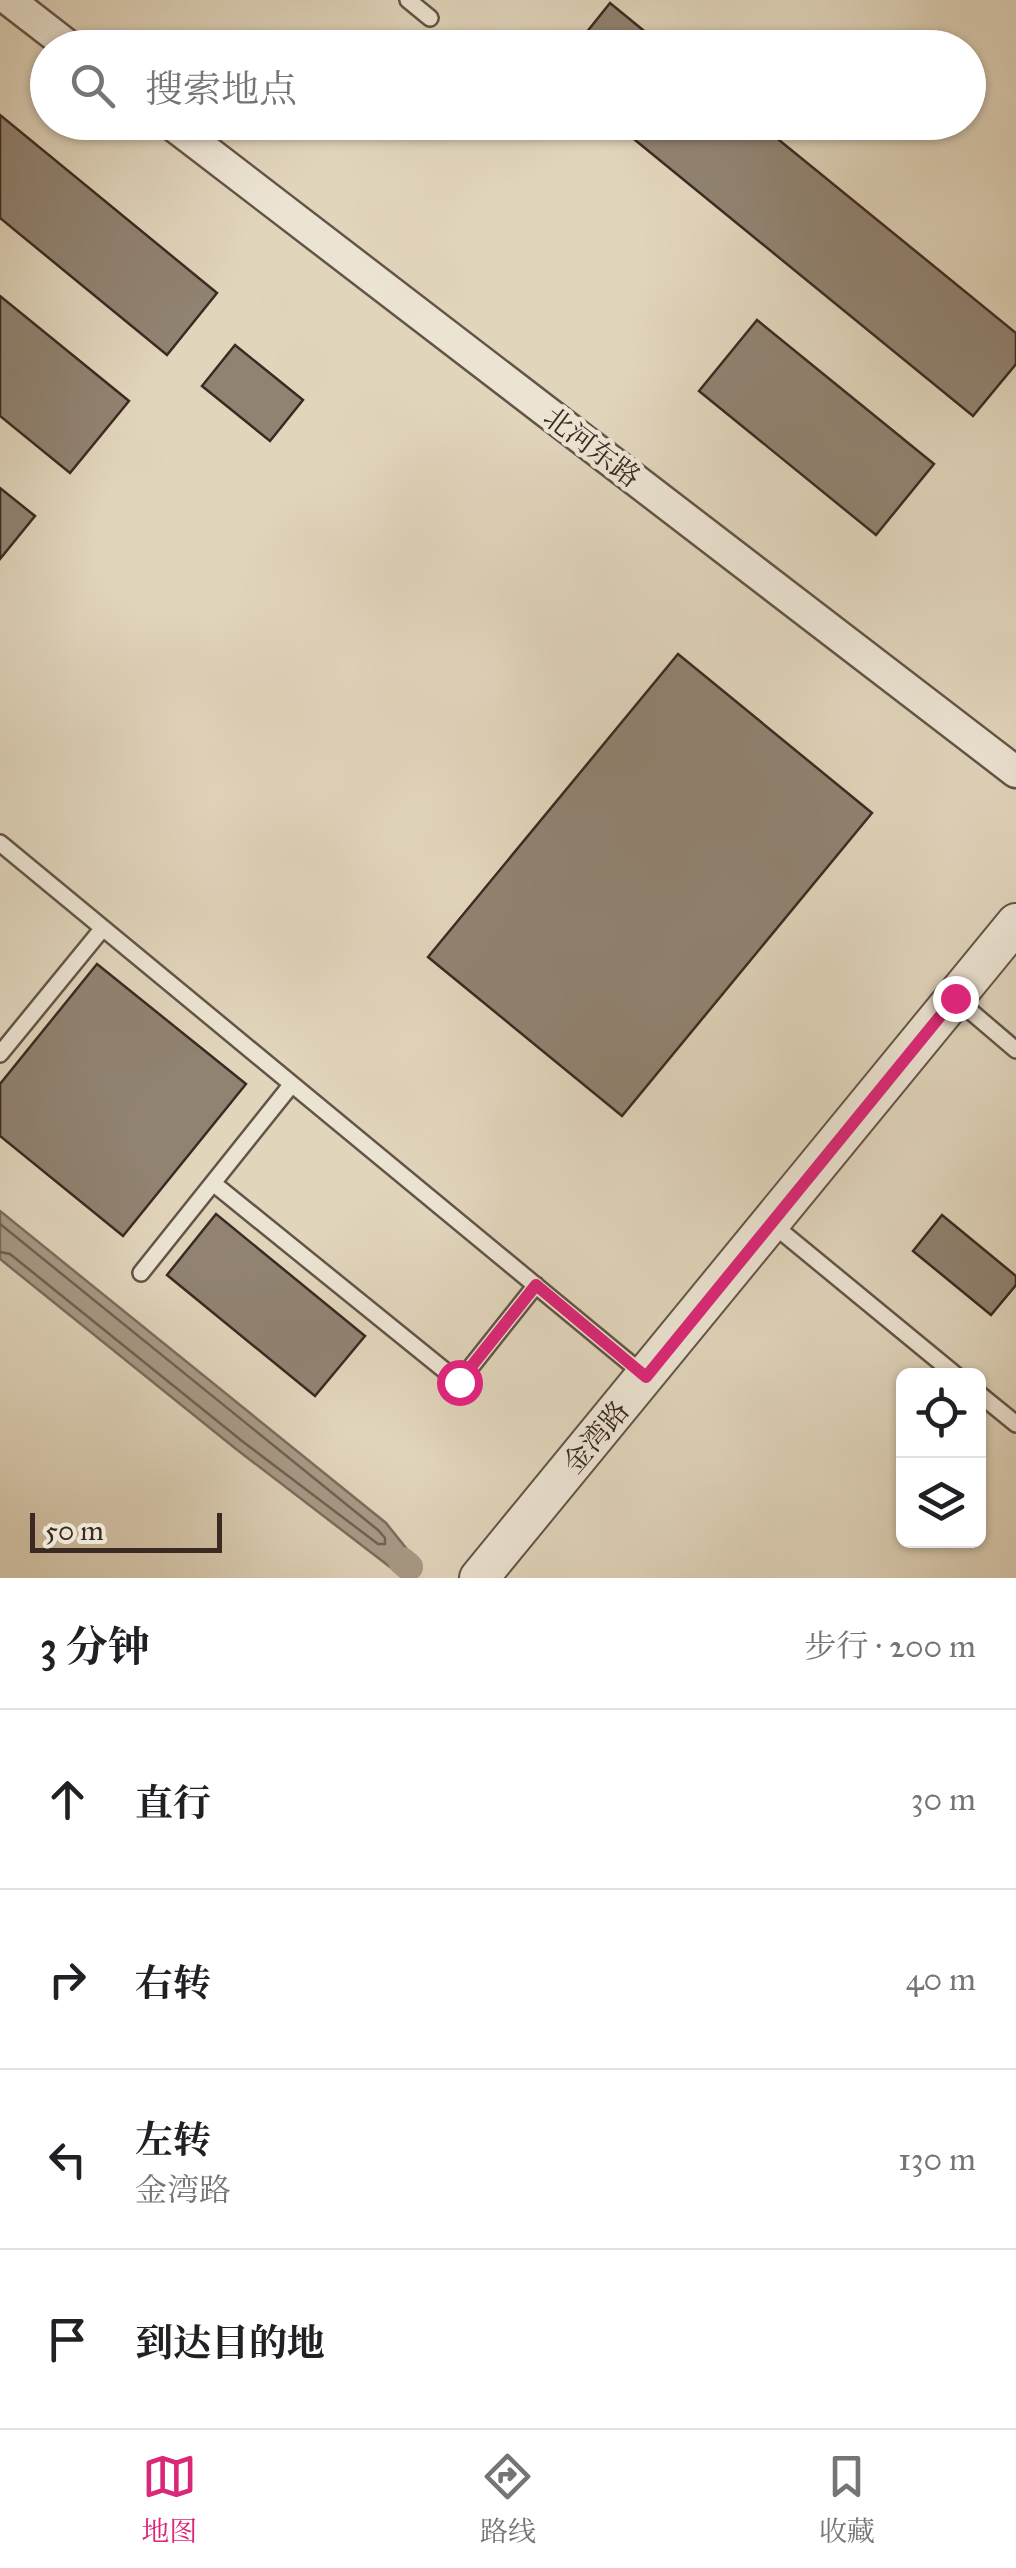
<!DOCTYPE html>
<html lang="zh">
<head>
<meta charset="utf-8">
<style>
  :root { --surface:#fff; --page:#f6f6f6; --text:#202124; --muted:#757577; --line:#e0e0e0; --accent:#db2777 }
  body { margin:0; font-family:"IM FELL Great Primer","Noto Serif SC",serif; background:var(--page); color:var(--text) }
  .controls { position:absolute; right:30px; bottom:30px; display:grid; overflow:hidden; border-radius:15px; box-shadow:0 2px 8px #0004 }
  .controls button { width:90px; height:90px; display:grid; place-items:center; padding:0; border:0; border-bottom:2px solid var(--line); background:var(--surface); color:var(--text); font:50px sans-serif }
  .scale { position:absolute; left:30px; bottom:25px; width:192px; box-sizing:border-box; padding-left:10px; border:5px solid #3b2a22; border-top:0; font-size:28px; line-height:35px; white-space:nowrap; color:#3b2a22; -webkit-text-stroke:8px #ece4d3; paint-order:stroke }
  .stop { position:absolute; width:30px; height:30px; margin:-22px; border:8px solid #db2777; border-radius:50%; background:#fff }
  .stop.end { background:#db2777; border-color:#fff; box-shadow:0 2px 10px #0008 }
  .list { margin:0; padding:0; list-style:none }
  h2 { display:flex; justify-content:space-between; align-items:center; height:130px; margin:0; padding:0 40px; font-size:42px }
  h2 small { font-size:32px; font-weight:400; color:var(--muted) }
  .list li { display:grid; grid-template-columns:65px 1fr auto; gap:30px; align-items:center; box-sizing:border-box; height:180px; padding:0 40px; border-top:2px solid var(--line) }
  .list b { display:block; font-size:38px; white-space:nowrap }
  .list p { margin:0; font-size:32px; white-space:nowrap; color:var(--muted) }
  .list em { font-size:32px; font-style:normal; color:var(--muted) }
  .icon { flex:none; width:55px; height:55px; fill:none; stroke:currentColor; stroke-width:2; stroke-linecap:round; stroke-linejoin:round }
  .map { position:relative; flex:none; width:1016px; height:1578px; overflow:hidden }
  .search { position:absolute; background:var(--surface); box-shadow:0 2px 8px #0004; left:30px; right:30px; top:30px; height:110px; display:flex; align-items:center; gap:25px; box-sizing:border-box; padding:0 35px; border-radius:55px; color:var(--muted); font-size:38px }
  .sheet { height:850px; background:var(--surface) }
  nav { display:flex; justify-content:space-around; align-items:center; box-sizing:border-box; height:140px; border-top:2px solid var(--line); background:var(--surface); font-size:28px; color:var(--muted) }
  nav a { display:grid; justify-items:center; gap:5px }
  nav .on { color:var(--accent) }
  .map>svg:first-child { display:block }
  .water { fill:#a99b88; stroke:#7d6e5f; stroke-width:2.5 }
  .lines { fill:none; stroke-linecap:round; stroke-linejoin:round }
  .shore { stroke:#726255; stroke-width:2.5 }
  .canal { stroke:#a99b88; stroke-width:28 }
  .building { fill:#918372; stroke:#3b2a22; stroke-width:2.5 }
  .service-casing { stroke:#645548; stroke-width:20 }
  .minor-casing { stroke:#645548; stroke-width:35 }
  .tertiary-casing { stroke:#645548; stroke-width:42 }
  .service { stroke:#ece4d3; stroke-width:15 }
  .minor { stroke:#ece4d3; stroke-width:30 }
  .tertiary { stroke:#ece4d3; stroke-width:38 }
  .route { stroke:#db2777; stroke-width:12 }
  .labels { text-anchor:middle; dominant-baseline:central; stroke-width:9; stroke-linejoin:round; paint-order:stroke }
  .street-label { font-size:28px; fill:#3b2a22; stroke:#ece4d3 }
</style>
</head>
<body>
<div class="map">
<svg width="1016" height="1578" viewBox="0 0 1016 1578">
  <rect width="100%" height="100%" fill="#e1d5bc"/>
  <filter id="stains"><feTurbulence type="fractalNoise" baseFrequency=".002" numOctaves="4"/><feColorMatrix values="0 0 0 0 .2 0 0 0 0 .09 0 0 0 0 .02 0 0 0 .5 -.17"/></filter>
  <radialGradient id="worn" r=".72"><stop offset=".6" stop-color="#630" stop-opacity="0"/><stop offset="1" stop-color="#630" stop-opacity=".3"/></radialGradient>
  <!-- water -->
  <path class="water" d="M0,1211L386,1523L410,1553L394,1570L236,1449L0,1259Z"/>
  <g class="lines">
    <!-- shore -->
    <path class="shore" d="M0,1224L378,1530L385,1538V1544H378L242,1441L10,1254L0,1252"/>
    <!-- canal -->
    <path class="canal" d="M402,1561L409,1567"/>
  </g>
  <!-- building -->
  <path class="building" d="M610,3L665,48H574Z
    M0,115L217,293L167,355L0,218Z
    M613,122H757L1016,333V364L973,416Z
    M0,296L129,401L70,473L0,416Z
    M757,320L934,464L876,535L699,391Z
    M235,345L303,400L270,441L202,386Z
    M0,488L35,516L0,559Z
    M678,654L872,813L622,1116L428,957Z
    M97,964L246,1084L123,1236L0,1136V1084Z
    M216,1214L365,1336L315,1396L167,1275Z
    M942,1215L1016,1276V1285L991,1315L913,1251Z"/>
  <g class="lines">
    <defs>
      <path id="service" d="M408,0L430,18
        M0,843L643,1374
        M955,998L1016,1050
        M0,1054L103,928
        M213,1183L459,1382L536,1285
        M771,1223L957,1376
        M141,1273L292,1084
        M978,1393L1016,1424"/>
      <path id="minor" d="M9,0L71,48
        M169,122L1016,772"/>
      <path id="tertiary" d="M479,1578L1016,923"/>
    </defs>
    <!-- service casing -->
    <use href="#service" class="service-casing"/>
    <!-- minor casing -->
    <use href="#minor" class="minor-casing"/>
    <!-- tertiary casing -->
    <use href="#tertiary" class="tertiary-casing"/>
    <!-- service -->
    <use href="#service" class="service"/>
    <!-- minor -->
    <use href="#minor" class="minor"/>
    <!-- tertiary -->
    <use href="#tertiary" class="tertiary"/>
  </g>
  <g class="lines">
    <!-- route -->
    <path class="route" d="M459,1382L536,1285L646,1377L955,998"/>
  </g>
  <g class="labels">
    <!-- street labels -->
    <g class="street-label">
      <text transform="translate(592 447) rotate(37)">北河东路</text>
      <text transform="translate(596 1437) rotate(-50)">金湾路</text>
    </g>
  </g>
  <rect width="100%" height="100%" filter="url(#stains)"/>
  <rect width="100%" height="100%" fill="url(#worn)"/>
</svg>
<div class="controls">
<button><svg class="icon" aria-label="locate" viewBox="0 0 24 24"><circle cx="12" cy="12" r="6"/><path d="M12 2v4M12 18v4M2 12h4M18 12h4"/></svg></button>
<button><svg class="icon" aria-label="layers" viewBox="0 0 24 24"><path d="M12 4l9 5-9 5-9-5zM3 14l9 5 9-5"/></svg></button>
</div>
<div class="scale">50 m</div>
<div class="stop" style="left:459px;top:1382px"></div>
<div class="stop end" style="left:955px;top:998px"></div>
<div class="search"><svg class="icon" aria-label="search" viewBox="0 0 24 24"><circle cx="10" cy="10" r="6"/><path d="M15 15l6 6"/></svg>搜索地点</div>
</div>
<section class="sheet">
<h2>3 分钟<small>步行 · 200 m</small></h2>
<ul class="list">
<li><svg class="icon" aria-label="ahead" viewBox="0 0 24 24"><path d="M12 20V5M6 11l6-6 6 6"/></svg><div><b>直行</b></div><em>30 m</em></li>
<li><svg class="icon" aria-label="right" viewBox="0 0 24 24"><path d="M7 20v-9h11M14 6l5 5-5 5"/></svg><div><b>右转</b></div><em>40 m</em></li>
<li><svg class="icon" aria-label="left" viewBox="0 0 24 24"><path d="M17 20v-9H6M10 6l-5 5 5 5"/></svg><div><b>左转</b><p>金湾路</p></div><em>130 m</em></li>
<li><svg class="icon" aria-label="arrive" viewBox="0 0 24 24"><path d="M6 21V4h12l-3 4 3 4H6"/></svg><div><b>到达目的地</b></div></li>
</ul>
</section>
<nav>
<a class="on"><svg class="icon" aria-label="map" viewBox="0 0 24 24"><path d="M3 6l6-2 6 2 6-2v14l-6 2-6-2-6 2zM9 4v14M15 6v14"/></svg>地图</a>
<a><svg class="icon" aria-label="directions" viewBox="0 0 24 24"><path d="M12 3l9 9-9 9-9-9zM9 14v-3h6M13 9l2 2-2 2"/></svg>路线</a>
<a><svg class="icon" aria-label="saved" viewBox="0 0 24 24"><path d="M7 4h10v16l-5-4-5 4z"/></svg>收藏</a>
</nav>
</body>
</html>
